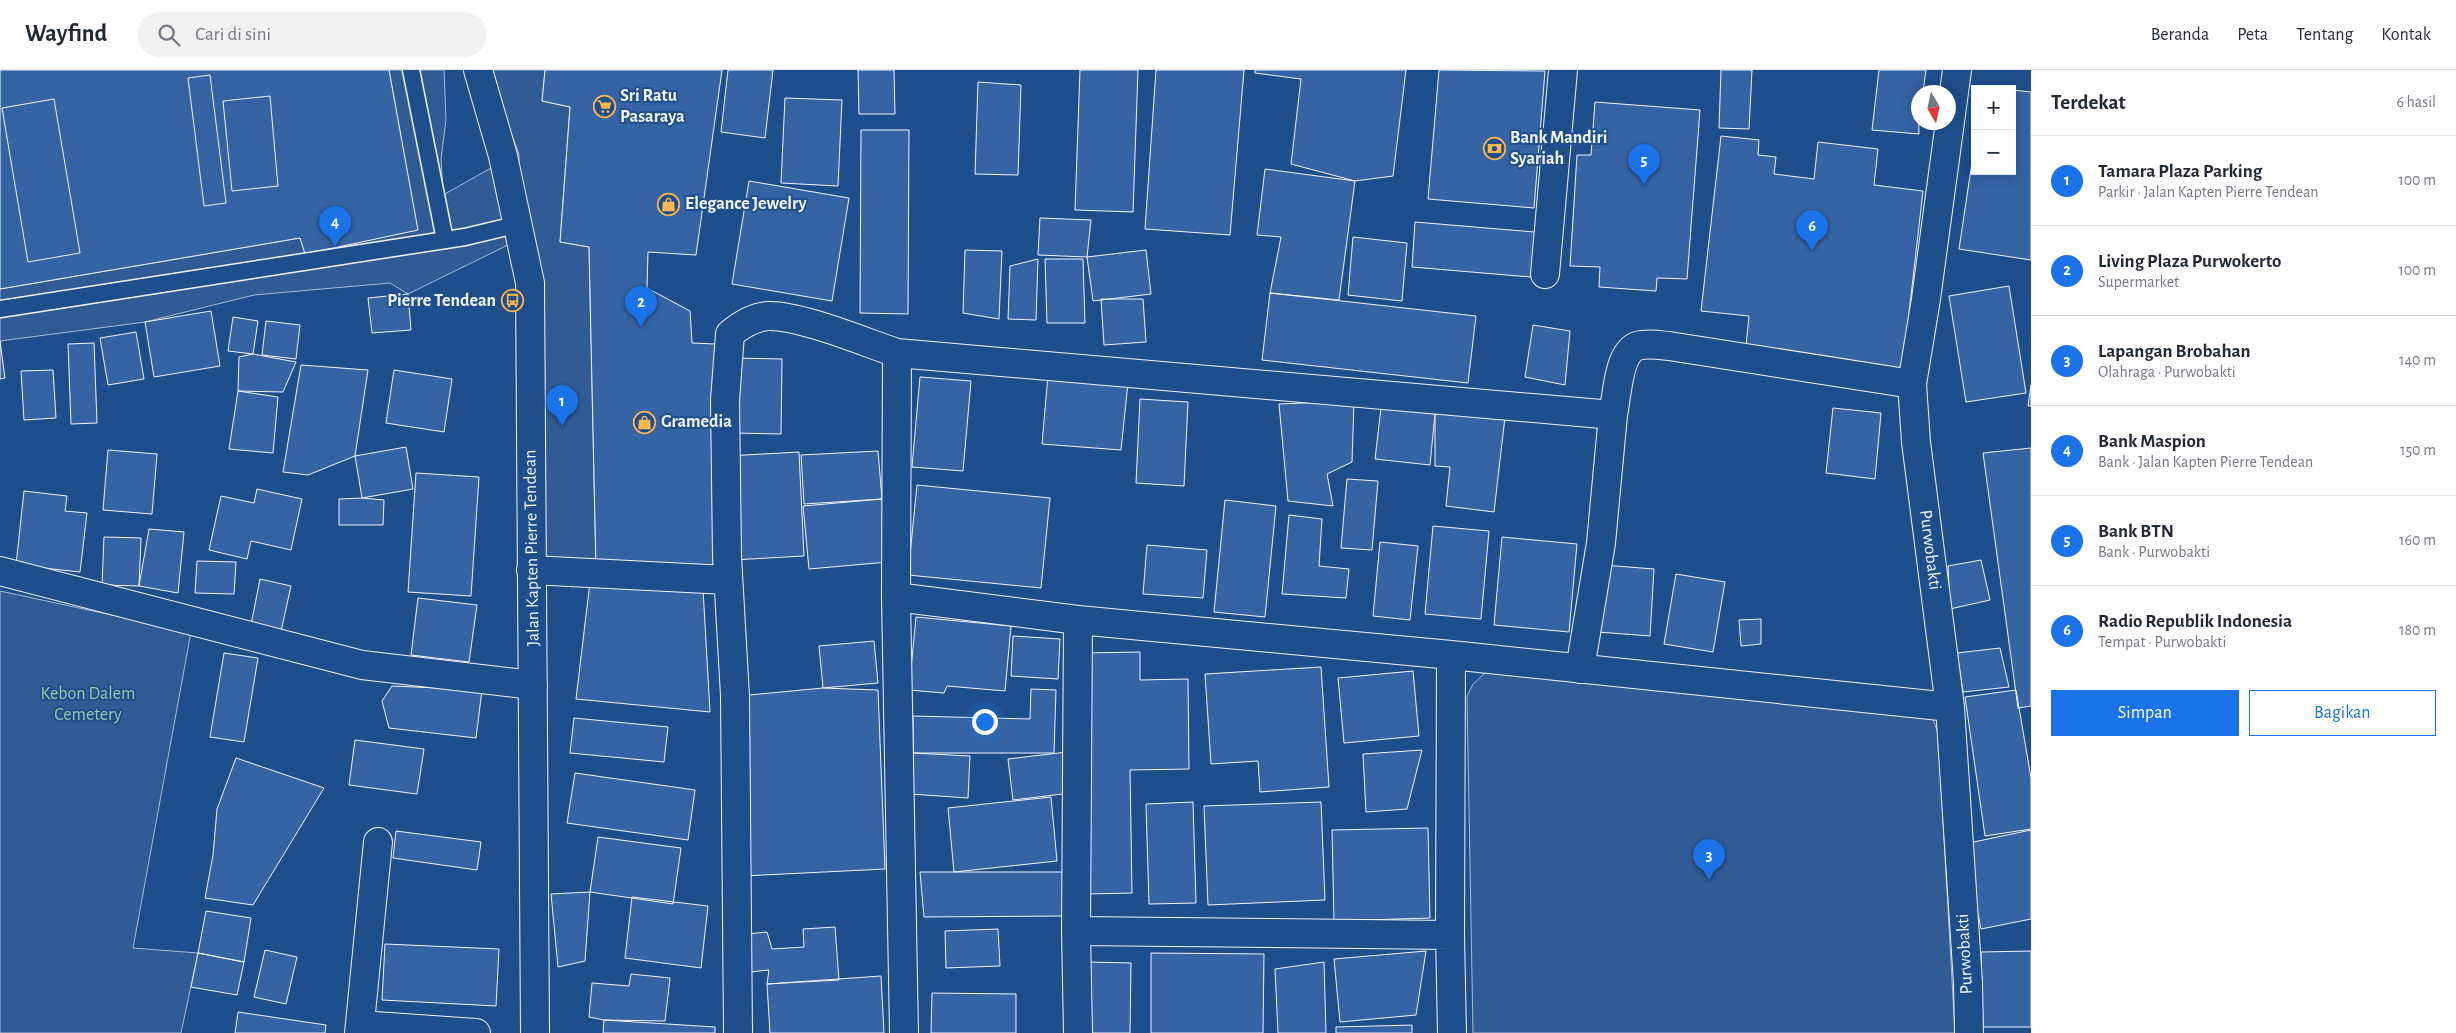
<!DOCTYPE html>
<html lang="id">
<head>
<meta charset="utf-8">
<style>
  :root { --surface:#fff; --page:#f2f2f3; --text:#1f2937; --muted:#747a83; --line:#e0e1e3; --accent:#1a73e8 }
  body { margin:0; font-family:"Alegreya Sans",sans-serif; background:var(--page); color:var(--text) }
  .controls { position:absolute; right:15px; top:15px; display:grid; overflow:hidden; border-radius:0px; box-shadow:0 2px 12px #0003 }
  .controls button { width:45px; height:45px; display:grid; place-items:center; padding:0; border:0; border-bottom:1px solid var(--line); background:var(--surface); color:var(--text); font:25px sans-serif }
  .compass { position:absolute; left:1911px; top:15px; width:45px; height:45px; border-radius:50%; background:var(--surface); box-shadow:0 2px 12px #0003; rotate:171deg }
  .you { position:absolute; left:984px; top:651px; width:18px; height:18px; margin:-12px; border:4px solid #fff; border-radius:50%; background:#1a73e8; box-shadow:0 0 0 8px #1a73e833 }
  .badge { display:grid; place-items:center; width:32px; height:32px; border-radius:50%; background:var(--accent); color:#fff; font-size:16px; font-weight:700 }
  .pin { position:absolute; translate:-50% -41px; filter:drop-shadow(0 1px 2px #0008) }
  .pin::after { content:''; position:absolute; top:26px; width:18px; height:15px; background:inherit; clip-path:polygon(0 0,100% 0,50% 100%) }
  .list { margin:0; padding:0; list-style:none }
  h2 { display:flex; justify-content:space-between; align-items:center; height:65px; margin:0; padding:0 20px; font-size:21px }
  h2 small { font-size:16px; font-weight:400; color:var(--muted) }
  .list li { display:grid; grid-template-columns:32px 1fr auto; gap:15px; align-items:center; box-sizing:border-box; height:90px; padding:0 20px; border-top:1px solid var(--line) }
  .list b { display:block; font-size:19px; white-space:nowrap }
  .list p { margin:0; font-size:16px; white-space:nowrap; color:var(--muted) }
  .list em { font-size:16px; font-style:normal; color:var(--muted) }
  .actions { display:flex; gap:10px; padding:15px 20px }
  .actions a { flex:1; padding:11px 0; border:1px solid var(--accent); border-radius:0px; text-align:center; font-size:18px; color:var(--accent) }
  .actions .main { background:var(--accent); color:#fff }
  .icon { flex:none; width:28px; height:28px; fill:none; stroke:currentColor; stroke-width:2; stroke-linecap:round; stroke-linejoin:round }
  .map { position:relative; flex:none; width:2031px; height:963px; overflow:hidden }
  header { display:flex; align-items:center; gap:30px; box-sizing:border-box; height:70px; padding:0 25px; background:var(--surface); border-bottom:1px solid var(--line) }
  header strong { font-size:24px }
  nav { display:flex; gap:28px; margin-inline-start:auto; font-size:18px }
  .search { width:350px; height:45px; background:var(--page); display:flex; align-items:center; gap:12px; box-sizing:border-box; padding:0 18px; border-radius:28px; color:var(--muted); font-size:19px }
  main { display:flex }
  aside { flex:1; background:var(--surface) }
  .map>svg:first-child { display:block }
  .built { fill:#305b95; stroke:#a8bbd7 }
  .building { fill:#3563a3; stroke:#f2f6ff }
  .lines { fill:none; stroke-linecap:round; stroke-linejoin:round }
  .service-casing { stroke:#f2f6ff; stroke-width:19 }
  .minor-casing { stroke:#f2f6ff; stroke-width:30 }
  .secondary-casing { stroke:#f2f6ff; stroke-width:30 }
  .service { stroke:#1f4e8c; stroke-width:16 }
  .minor { stroke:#1f4e8c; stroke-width:28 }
  .secondary { stroke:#1f4e8c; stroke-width:28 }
  .labels { text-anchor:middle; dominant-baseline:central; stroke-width:4; stroke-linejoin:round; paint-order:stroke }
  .poi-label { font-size:18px; font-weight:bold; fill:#f2f6ff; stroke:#1f4e8c; text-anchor:start }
  .street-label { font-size:18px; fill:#f2f6ff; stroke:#1f4e8c }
  .park-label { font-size:18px; fill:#97c8a6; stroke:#1f4e8c }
</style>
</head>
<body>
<header>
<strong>Wayfind</strong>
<div class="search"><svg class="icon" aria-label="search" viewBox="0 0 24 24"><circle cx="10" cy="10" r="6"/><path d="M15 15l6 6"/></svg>Cari di sini</div>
<nav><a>Beranda</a><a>Peta</a><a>Tentang</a><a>Kontak</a></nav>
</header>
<main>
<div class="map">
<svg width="2031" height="963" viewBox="0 0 2031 963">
  <rect width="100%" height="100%" fill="#1f4e8c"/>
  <!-- built -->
  <path class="built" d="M389,0H444L446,50L441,89L443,125L500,93L514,172L408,224L390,213L254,225L145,252L0,271V219L300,168L416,152Z
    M487,0H545L542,31L570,37L560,172L589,177L596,499L531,500L520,169L519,84Z
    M0,521L191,562L133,878L198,883L181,963H0Z
    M1485,603H1504L1932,647L1938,663L1939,680L1955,963H1473L1467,626L1473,614Z"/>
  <!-- building -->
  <path class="building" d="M0,0H389L418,160L305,184L300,168L0,219Z
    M545,0H722L696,185L648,182L647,218L690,241L692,273L715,274L717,507L596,499L589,177L560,172L570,37L542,31Z
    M728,0H773L765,68L721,62Z
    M858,0H894L895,44H859Z
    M1080,0H1138L1133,142L1075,140Z
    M1156,0H1244L1230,165L1145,159Z
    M1255,0H1406L1393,106L1355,111L1291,94L1301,9L1255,3Z
    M1439,0L1545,1L1534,138L1428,129Z
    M1721,0H1752L1749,59L1719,58Z
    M1879,0H1926L1923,22H1918L1919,64L1872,60Z
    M210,5L226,133L204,136L188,8Z
    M978,12L1021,15L1018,105L975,104Z
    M1983,16L2005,19H1983Z
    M2012,20L2031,22V190L1959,179L1975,72V101H2012Z
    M270,26L278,116L232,121L223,31Z
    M785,28L842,30L838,116L781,113Z
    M54,29L80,183L28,192L2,38Z
    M1595,32L1700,40L1687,209L1657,208L1656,221L1599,217L1600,197L1570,196L1577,85H1591Z
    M861,60H909L908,244L860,243Z
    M1721,66L1759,70L1758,85L1776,87L1774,104L1814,109L1818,72L1878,79L1874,115L1923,121L1902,304L1745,286L1749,246L1701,241Z
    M1265,99L1355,111L1339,230L1270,223L1281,167L1257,165Z
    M749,111L849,128L832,231L732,214Z
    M1040,148L1091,150L1087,187L1038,185Z
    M1415,152L1546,163L1542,208L1412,197Z
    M1353,167L1407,173L1402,231L1348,225Z
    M965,180L1002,181L999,249L963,243Z
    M1146,180L1151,224L1093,231L1087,187Z
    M1038,189L1036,250L1008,249L1010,196Z
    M1045,189H1083L1085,253H1047Z
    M2009,216L2026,323L1966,332L1949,226Z
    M1270,223L1476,246L1468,313L1262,290Z
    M408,224L411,260L372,263L368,228Z
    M1101,229H1143L1146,272L1104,275Z
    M211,241L220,296L154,307L145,252Z
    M233,247L258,251L253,284L228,281Z
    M266,251L300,255L296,289L262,285Z
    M1533,255L1570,261L1565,315L1525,307Z
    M136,262L144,309L108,315L100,268Z
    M0,271L5,308L0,309Z
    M94,273L97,353L71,354L68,274Z
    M253,284L296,292L283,322L238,321L239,287Z
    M736,288L782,289L781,364L735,363Z
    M301,295L368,300L355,386L308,405L283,402Z
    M53,300L56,348L24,350L21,301Z
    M394,300L452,309L444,362L386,353Z
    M1048,305L1128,313L1121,380L1042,374Z
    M920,307L971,311L963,401L912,397Z
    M2031,315V336H2028Z
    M238,321L278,327L273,383L229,379Z
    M1140,329L1188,332L1184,416L1136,413Z
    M1354,331L1352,392L1327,404L1333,436L1288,431L1279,334Z
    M1381,338L1435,344L1430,395L1375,389Z
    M1833,338L1881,343L1875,409L1826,403Z
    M1435,344L1505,347L1494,442L1446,436L1450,397L1435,396Z
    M406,377L413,419L362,428L355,386Z
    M2031,378V636L2018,638L1983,383Z
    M108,380L157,384L152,444L103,440Z
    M878,381L882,429L804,434L801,385Z
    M799,382L804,486L732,490L727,386Z
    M416,403L479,407L471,526L408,522Z
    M1347,409L1378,411L1372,480L1341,478Z
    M917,415L1050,428L1041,518L908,505Z
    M257,419L302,429L291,480L251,471L247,489L209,480L221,426L254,433Z
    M24,421L67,426L65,441L87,443L80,502L16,495Z
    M362,428L384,430L383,455H339V429Z
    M882,429L888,492L809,499L803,436Z
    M1225,430L1276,436L1265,547L1214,542Z
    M1289,445L1322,449L1319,496L1349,499L1346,528L1282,524Z
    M1433,456L1489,461L1481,549L1425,544Z
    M149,459L184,462L178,523L139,516Z
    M104,467L141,468L139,516L102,515Z
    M1502,467L1577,474L1569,562L1494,555Z
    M1380,472L1418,476L1410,550L1373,546Z
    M1147,475L1207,480L1203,528L1143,524Z
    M1981,490L1990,530L1950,539L1948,496Z
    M197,491L236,492L234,524L195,523Z
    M1603,495L1654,499L1650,566L1598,562Z
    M1676,504L1725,512L1713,582L1664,574Z
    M260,509L291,516L280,566L250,560Z
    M590,512L703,519L710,642L576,629Z
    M418,528L477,535L469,592L411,585Z
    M916,547L1011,556L1005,621L947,616L944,623L909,620Z
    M1761,549V574L1741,576L1739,550Z
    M1013,566L1060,569L1058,609L1011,606Z
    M874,571L878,613L823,618L819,576Z
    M2000,578L2009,617L1963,622L1957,583Z
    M1140,582V610L1188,609L1189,699L1130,700L1132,823L1085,824L1082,583Z
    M224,583L258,588L244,672L210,667Z
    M1321,597L1329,717L1260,722L1258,691L1211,694L1205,604Z
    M1413,601L1419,666L1344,673L1338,608Z
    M392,616L482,620L476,668L389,658L382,631Z
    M823,618L878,620L885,799L743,806L739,626Z
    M1031,619L1056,620L1054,683H913V646L1030,649Z
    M2016,620L2031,708V759L1985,766L1965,627Z
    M574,648L668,657L664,692L570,683Z
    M355,670L424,679L417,724L349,715Z
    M1422,680L1407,739L1366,742L1363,684Z
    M1067,682L1071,723L1013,730L1008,689Z
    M913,683L970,686L968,728L910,724Z
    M236,688L324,718L253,835L205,828L213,785L217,739Z
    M575,703L695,720L688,770L567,753Z
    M1051,727L1057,791L954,802L948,738Z
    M1193,732L1196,833L1149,834L1146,734Z
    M1321,732L1325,830L1208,835L1204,736Z
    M1428,758L1430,848L1334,851L1332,760Z
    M2031,760V849L1981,859L1964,774Z
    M396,761L481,772L477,800L393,788Z
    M598,767L681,778L673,834L590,822Z
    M920,802H1067L1063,846L924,847Z
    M590,822L585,891L558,897L551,824Z
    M632,827L708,836L701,898L625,888Z
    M206,841L251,848L244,892L198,883Z
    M835,857L839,910L767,914L769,900L750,902L748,864L767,862L772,879L804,877L803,859Z
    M998,859L1000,896L946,898L945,861Z
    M385,874L499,879L496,936L382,930Z
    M265,880L297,887L286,934L254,927Z
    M1426,881L1416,945L1340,952L1334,889Z
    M2031,881V957H1983L1981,882Z
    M198,883L244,892L237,925L191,917Z
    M1151,883L1264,884L1263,963H1151Z
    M1089,892L1131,893L1130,963H1087Z
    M1324,892L1326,963H1278L1275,899Z
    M631,904L670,908L665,951L604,950L589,947L592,913L629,916Z
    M881,906L884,963H770L767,914Z
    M932,923L1016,924V963H931Z
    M238,942L326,955L325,963H235Z
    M604,950L715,957V963H603Z
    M1412,955V963H1336V957Z"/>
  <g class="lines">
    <defs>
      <path id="service" d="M411,0L445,170
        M0,239L465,167L519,154"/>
      <path id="minor" d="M1957,0L1926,229L1912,314L1916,372L1950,637L1968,913L1969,963
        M1545,204L1563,0
        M897,283L896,527L904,963
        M1613,345C1617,327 1618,283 1637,276C1647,273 1659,275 1669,276L1912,314
        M531,500L727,510
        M0,501L362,595L533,615
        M896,527L1078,550L1451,585L1950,637
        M1451,585L1450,865L1452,963
        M1076,861L1450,865
        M360,955L476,963
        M359,963L378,772
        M738,963L735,626L727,486L725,330L730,264C741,255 753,247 768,246C800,245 864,272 897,283L1613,345L1601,473L1580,599
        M1078,963L1076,861L1078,550"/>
      <path id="secondary" d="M478,0L503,86L530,213L535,963"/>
    </defs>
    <!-- service casing -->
    <use href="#service" class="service-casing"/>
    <!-- minor casing -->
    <use href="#minor" class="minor-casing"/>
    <!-- secondary casing -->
    <use href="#secondary" class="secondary-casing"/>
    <!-- service -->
    <use href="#service" class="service"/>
    <!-- minor -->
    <use href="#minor" class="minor"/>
    <!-- secondary -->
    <use href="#secondary" class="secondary"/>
  </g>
  <!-- icons -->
  <defs>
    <symbol id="supermarket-ring" viewBox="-11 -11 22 22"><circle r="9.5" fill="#1f4e8c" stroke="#ffb74d" stroke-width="1.5"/><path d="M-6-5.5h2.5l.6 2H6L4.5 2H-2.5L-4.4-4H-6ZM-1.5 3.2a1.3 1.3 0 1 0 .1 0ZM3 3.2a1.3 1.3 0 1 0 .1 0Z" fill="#ffb74d"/></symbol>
    <symbol id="bank-ring" viewBox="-11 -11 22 22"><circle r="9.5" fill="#1f4e8c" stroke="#ffb74d" stroke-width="1.5"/><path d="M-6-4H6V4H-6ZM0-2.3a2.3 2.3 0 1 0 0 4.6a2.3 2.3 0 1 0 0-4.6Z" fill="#ffb74d"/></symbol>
    <symbol id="shop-ring" viewBox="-11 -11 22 22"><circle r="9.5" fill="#1f4e8c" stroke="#ffb74d" stroke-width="1.5"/><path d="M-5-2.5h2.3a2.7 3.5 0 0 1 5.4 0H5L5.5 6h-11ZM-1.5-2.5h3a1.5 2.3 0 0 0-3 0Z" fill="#ffb74d"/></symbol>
    <symbol id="bus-ring" viewBox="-11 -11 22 22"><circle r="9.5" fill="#1f4e8c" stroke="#ffb74d" stroke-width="1.5"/><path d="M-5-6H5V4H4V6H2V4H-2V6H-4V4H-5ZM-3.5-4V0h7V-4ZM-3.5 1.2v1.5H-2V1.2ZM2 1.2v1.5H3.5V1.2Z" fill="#ffb74d"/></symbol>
  </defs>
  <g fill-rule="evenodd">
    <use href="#supermarket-ring" x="592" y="24" width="25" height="25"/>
    <use href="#bank-ring" x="1482" y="66" width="25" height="25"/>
    <use href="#shop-ring" x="656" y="122" width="25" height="25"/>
    <use href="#bus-ring" x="500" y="218" width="25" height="25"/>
    <use href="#shop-ring" x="632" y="340" width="25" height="25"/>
  </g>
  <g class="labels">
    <!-- poi labels -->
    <g class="poi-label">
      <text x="620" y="26">Sri Ratu<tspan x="620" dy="21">Pasaraya</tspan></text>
      <text x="1510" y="68">Bank Mandiri<tspan x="1510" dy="21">Syariah</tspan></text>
      <text x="685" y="134">Elegance Jewelry</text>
      <text x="496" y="231" text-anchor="end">Pierre Tendean</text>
      <text x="661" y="352">Gramedia</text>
    </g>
    <!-- street labels -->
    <g class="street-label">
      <text transform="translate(532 478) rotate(-91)">Jalan Kapten Pierre Tendean</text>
      <text transform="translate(1930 480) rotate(83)">Purwobakti</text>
      <text transform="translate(1965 884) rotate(-93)">Purwobakti</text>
    </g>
    <!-- park labels -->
    <g class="park-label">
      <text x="88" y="624">Kebon Dalem<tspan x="88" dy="21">Cemetery</tspan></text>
    </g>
  </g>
</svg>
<div class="controls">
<button>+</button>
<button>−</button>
</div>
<svg class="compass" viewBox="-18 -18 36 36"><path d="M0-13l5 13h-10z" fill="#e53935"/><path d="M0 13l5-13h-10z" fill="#747a83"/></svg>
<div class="you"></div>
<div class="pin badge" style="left:562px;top:356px">1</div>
<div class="pin badge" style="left:641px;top:257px">2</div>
<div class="pin badge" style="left:1709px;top:810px">3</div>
<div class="pin badge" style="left:335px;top:177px">4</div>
<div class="pin badge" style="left:1644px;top:115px">5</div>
<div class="pin badge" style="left:1812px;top:181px">6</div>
</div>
<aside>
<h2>Terdekat<small>6 hasil</small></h2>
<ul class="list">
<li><span class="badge">1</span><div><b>Tamara Plaza Parking</b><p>Parkir · Jalan Kapten Pierre Tendean</p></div><em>100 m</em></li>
<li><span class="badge">2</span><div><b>Living Plaza Purwokerto</b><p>Supermarket</p></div><em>100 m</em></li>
<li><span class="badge">3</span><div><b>Lapangan Brobahan</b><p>Olahraga · Purwobakti</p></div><em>140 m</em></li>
<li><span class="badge">4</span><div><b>Bank Maspion</b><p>Bank · Jalan Kapten Pierre Tendean</p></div><em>150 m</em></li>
<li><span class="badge">5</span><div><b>Bank BTN</b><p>Bank · Purwobakti</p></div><em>160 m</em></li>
<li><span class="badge">6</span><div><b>Radio Republik Indonesia</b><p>Tempat · Purwobakti</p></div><em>180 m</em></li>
</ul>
<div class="actions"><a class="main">Simpan</a><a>Bagikan</a></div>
</aside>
</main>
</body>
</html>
